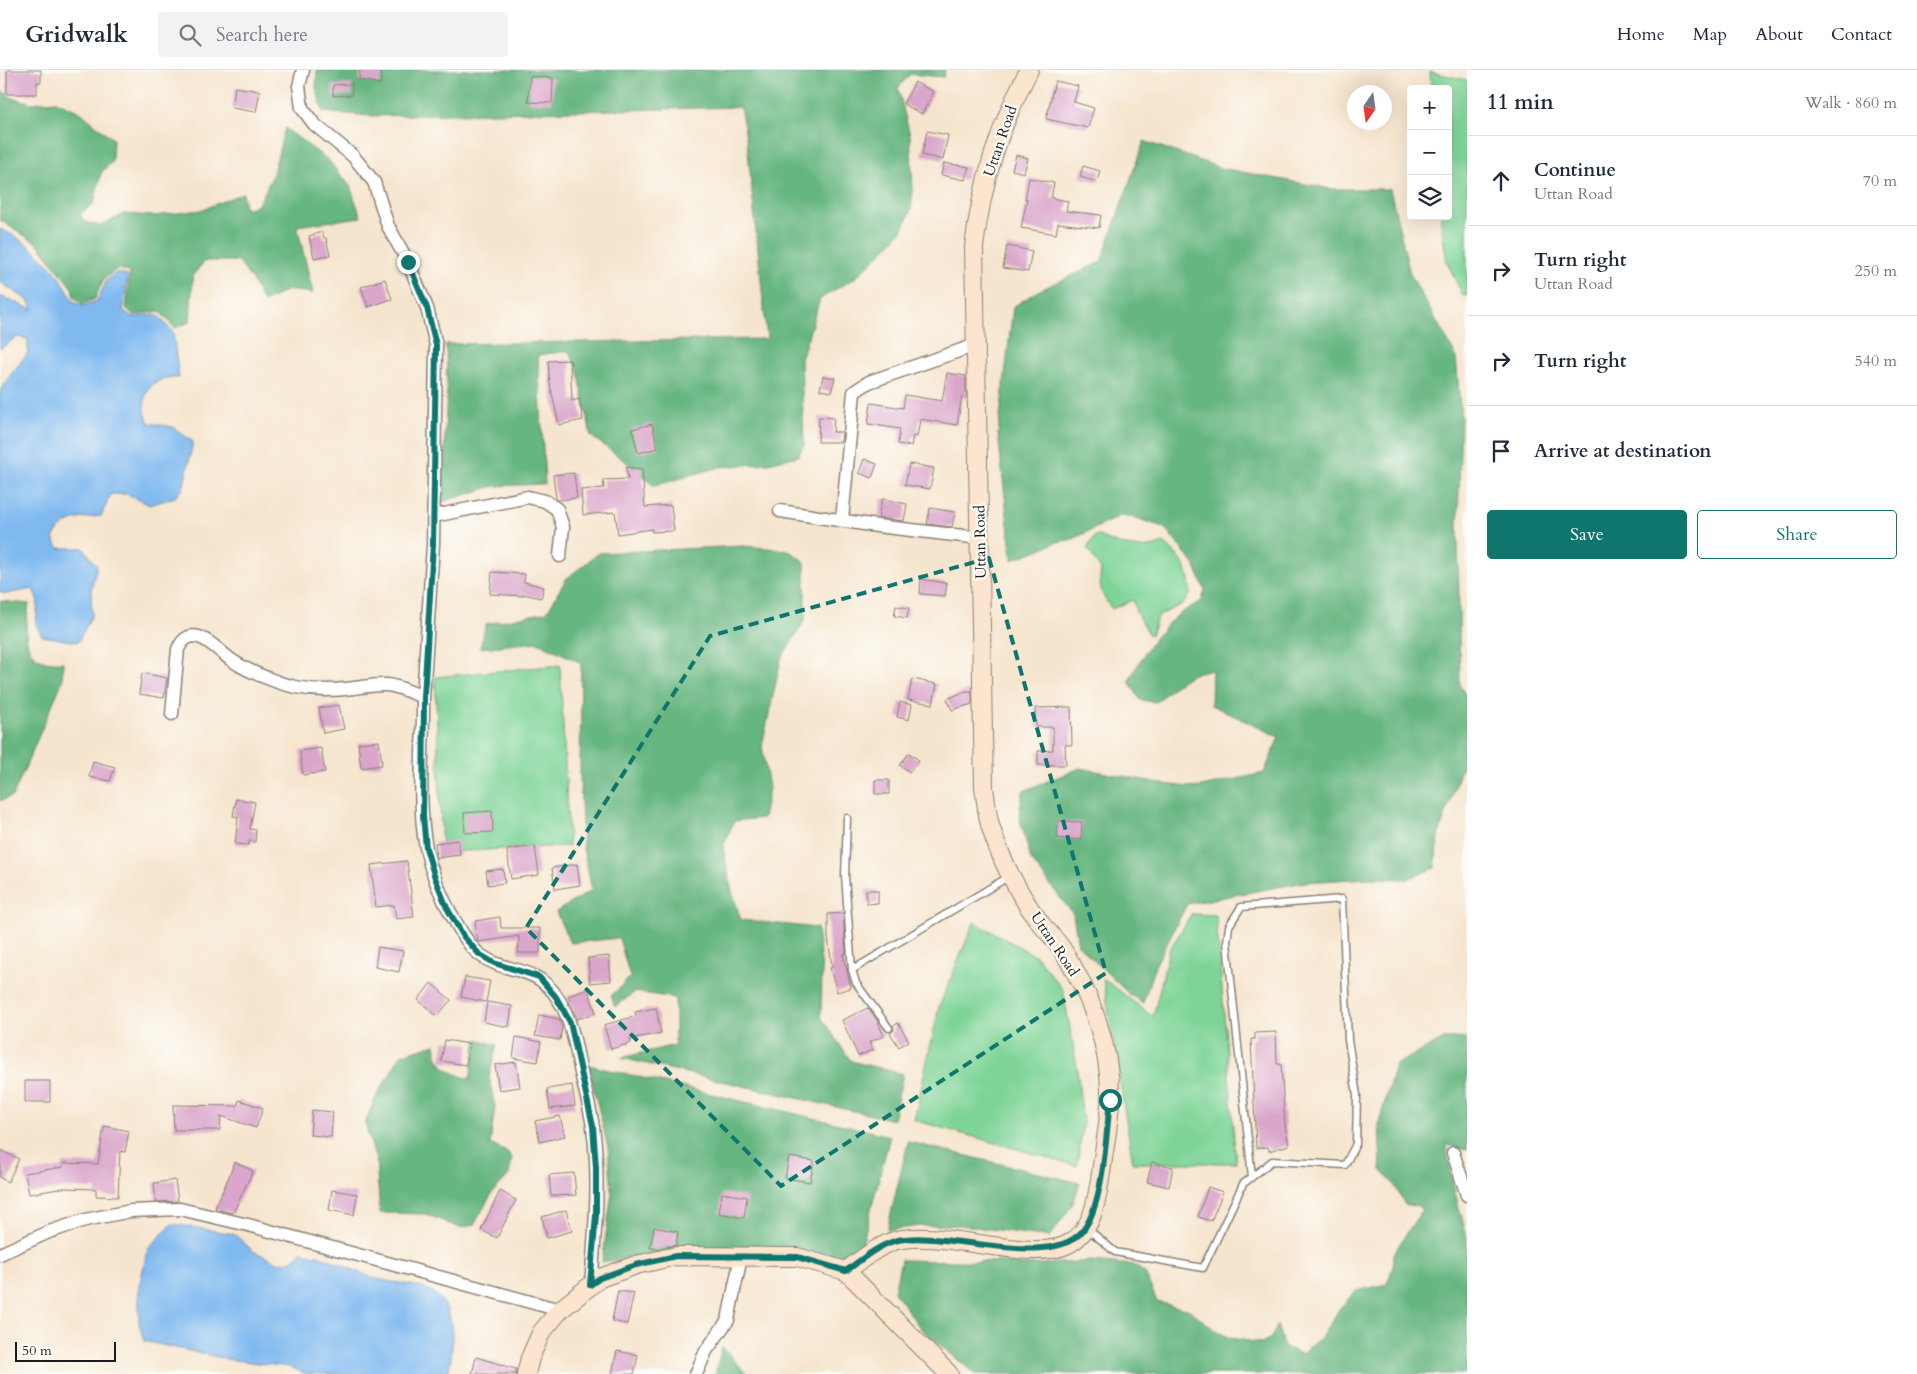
<!DOCTYPE html>
<html lang="en">
<head>
<meta charset="utf-8">
<style>
  :root { --surface:#fff; --page:#f2f2f3; --text:#1f2937; --muted:#747a83; --line:#e0e1e3; --accent:#0f766e }
  body { margin:0; font-family:Cardo,serif; background:var(--page); color:var(--text) }
  .controls { position:absolute; right:15px; top:15px; display:grid; overflow:hidden; border-radius:5px; box-shadow:0 5px 20px #0002 }
  .controls button { width:45px; height:45px; display:grid; place-items:center; padding:0; border:0; border-bottom:1px solid var(--line); background:var(--surface); color:var(--text); font:25px sans-serif }
  .compass { position:absolute; left:1347px; top:15px; width:45px; height:45px; border-radius:50%; background:var(--surface); box-shadow:0 5px 20px #0002; rotate:193deg }
  .scale { position:absolute; left:15px; bottom:12px; width:101px; box-sizing:border-box; padding-left:5px; border:2px solid #1c1c1c; border-top:0; font-size:14px; line-height:18px; white-space:nowrap; color:#1c1c1c; -webkit-text-stroke:4px #fdfcf7; paint-order:stroke }
  .stop { position:absolute; width:15px; height:15px; margin:-11px; border:4px solid #0f766e; border-radius:50%; background:#fff }
  .stop.end { background:#0f766e; border-color:#fff; box-shadow:0 1px 5px #0008 }
  .list { margin:0; padding:0; list-style:none }
  h2 { display:flex; justify-content:space-between; align-items:center; height:65px; margin:0; padding:0 20px; font-size:21px }
  h2 small { font-size:16px; font-weight:400; color:var(--muted) }
  .list li { display:grid; grid-template-columns:32px 1fr auto; gap:15px; align-items:center; box-sizing:border-box; height:90px; padding:0 20px; border-top:1px solid var(--line) }
  .list b { display:block; font-size:19px; white-space:nowrap }
  .list p { margin:0; font-size:16px; white-space:nowrap; color:var(--muted) }
  .list em { font-size:16px; font-style:normal; color:var(--muted) }
  .actions { display:flex; gap:10px; padding:15px 20px }
  .actions a { flex:1; padding:11px 0; border:1px solid var(--accent); border-radius:5px; text-align:center; font-size:18px; color:var(--accent) }
  .actions .main { background:var(--accent); color:#fff }
  .icon { flex:none; width:28px; height:28px; fill:none; stroke:currentColor; stroke-width:2; stroke-linecap:round; stroke-linejoin:round }
  .map { position:relative; flex:none; width:1467px; height:1304px; overflow:hidden }
  header { display:flex; align-items:center; gap:30px; box-sizing:border-box; height:70px; padding:0 25px; background:var(--surface); border-bottom:1px solid var(--line) }
  header strong { font-size:24px }
  nav { display:flex; gap:28px; margin-inline-start:auto; font-size:18px }
  .search { width:350px; height:45px; background:var(--page); display:flex; align-items:center; gap:12px; box-sizing:border-box; padding:0 18px; border-radius:5px; color:var(--muted); font-size:19px }
  main { display:flex }
  aside { flex:1; background:var(--surface) }
  .map>svg:first-child { display:block }
  .green { fill:#7ed497; stroke:#4d785a }
  .forest { fill:#66b680; stroke:#41694e }
  .water { fill:#7fb9f0; stroke:#4e6a86 }
  .building { fill:#daa6cb }
  .lines { fill:none; stroke-linecap:round; stroke-linejoin:round }
  .lane-casing { stroke:#898075; stroke-width:9 }
  .street-casing { stroke:#898075; stroke-width:15 }
  .secondary-casing { stroke:#898075; stroke-width:20 }
  .lane { stroke:#fff; stroke-width:6 }
  .street { stroke:#fff; stroke-width:12 }
  .secondary { stroke:#fce5cf; stroke-width:18 }
  .route { stroke:#0f766e; stroke-width:6 }
  .marked { fill:none; stroke:#0f766e; stroke-width:4; stroke-dasharray:10 6; stroke-linejoin:round }
  .labels { text-anchor:middle; dominant-baseline:central; stroke-width:4.5; stroke-linejoin:round; paint-order:stroke }
  .street-label { font-size:15px; fill:#1c1c1c; stroke:#fdfcf7 }
</style>
</head>
<body>
<header>
<strong>Gridwalk</strong>
<div class="search"><svg class="icon" aria-label="search" viewBox="0 0 24 24"><circle cx="10" cy="10" r="6"/><path d="M15 15l6 6"/></svg>Search here</div>
<nav><a>Home</a><a>Map</a><a>About</a><a>Contact</a></nav>
</header>
<main>
<div class="map">
<svg width="1467" height="1304" viewBox="0 0 1467 1304">
  <rect width="100%" height="100%" fill="#fdfcf7"/>
  <filter id="ink" filterUnits="userSpaceOnUse"><feTurbulence type="fractalNoise" baseFrequency=".02" numOctaves="2"/><feDisplacementMap in="SourceGraphic" scale="10" xChannelSelector="R" yChannelSelector="G"/><feConvolveMatrix kernelMatrix="1 2 1 2 8 2 1 2 1" color-interpolation-filters="sRGB"/></filter>
  <filter id="wash" filterUnits="userSpaceOnUse"><feTurbulence type="fractalNoise" baseFrequency=".0096" numOctaves="4" result="noise"/><feDisplacementMap in="SourceGraphic" scale="20" xChannelSelector="R" yChannelSelector="G"/><feGaussianBlur stdDeviation="1.12" result="paint"/><feColorMatrix in="noise" values="0 0 0 0 0 0 0 0 0 0 0 0 0 0 0 0 0 1.4 0 .05"/><feComposite in="paint" operator="in"/></filter>
  <g filter="url(#wash)">
    <rect width="100%" height="100%" fill="#f6e5ce"/>
    <!-- green -->
    <path class="green" d="M1430,2L1467,10V226H1463L1447,192L1440,146H1448V19H1431Z
      M1096,465C1120,475 1138,483 1164,473C1183,489 1190,499 1190,525L1183,534L1158,546L1151,565L1148,564L1136,542L1133,530L1112,539C1102,526 1098,517 1101,500L1087,478Z
      M560,595L569,776L442,782L435,607Z
      M1192,844L1216,845L1236,1093H1133L1103,908L1153,947L1169,880Z
      M974,852L1036,886L1063,920L1076,991L1083,1053L1077,1096L914,1050L939,937Z"/>
    <!-- forest -->
    <path class="forest" d="M317,0H945L943,7L910,4L898,18L910,65L913,120L911,139L903,159L887,177L856,207L820,229L801,289L804,375L798,386L768,393L720,397L654,416L625,391L591,366L578,300L569,281L538,285L545,414L494,416L442,432L447,318L446,274L767,269L747,72L740,37L371,46L323,42L316,18Z
      M0,20L13,28L31,33L56,31L80,42L113,69L112,92L101,103L94,133L80,144L84,152L100,156L124,144L154,146L201,140L243,123L245,139L258,135L272,107L285,58L329,91L350,116L361,147L297,156L313,223L288,220L263,232L252,210L238,191H205L193,205L190,252L175,258L159,241L133,245L126,238L130,203L118,198L103,210L95,229L82,234L74,227L72,218L38,174L0,150Z
      M1144,71L1221,98L1331,119H1390L1410,204L1456,286L1461,348L1458,458L1460,616L1467,627V681L1438,767L1435,798L1408,809L1369,808L1305,812L1187,834L1154,898L1143,933L1129,924L1078,875L1073,844L1031,790L1019,746L1023,721L1080,698L1165,714L1197,718L1264,703L1279,667L1211,635L1212,600C1187,601 1174,617 1156,632L1140,630L1129,611C1147,577 1165,547 1201,532L1205,520L1194,494L1164,457L1135,448L1120,446L1073,469L1058,472L1012,490L998,364L1013,237L1038,221L1101,192Z
      M744,476L788,480L805,492V550L781,589L762,676L769,718L763,748L734,751L723,777L731,818L741,850L817,858L822,901L821,947L851,991L903,1004L893,1050L621,988L675,975V928L635,922L615,937L611,926L630,907L619,868L570,873L556,842L592,820L583,778L580,706L581,593L538,572L480,578L486,554L547,542L566,509L599,483Z
      M0,531L29,534C24,565 21,595 63,592L62,612L13,726L0,731Z
      M1467,968V1080L1446,1075L1454,1119L1467,1167V1304H975L922,1260L894,1222L901,1190L1001,1192L1026,1195L1093,1191L1134,1195L1145,1203L1157,1232L1190,1240L1216,1261L1230,1268L1261,1273L1271,1268L1277,1255L1284,1277L1302,1284L1323,1265L1340,1238L1356,1221L1387,1214L1393,1197V1184L1422,1140L1418,1136L1405,1135L1394,1114L1381,1100L1379,1053L1395,995L1444,969Z
      M477,969L497,975L489,1007L495,1037L490,1074L507,1082L512,1088L509,1105L492,1123L474,1155L460,1158L426,1144L380,1143L376,1090L365,1053L377,1025L401,985L435,974C437,996 449,1003 470,1009Z
      M588,995L890,1066L860,1182L838,1189L758,1176L699,1177L602,1192L612,1123L608,1077Z
      M908,1072H909L1080,1113L1072,1135L1050,1167L960,1155L921,1156L887,1160Z
      M722,1277L747,1304H715Z"/>
    <!-- water -->
    <path class="water" d="M0,159C25,168 64,204 72,230L82,236L97,231L107,210L117,202L128,206L123,240L132,247L156,244L173,262L179,308C150,304 137,328 149,353L173,357L193,372L183,419L175,427L150,435L127,424H111L101,446C79,449 66,447 53,468L58,478H83L97,496L91,519L92,545L78,572L42,566L36,555L38,531L33,519L5,524L0,522V323L4,313L28,283V269L17,267L0,279V226L33,240L28,230L0,212Z
      M172,1154L234,1164L253,1181L280,1193L293,1190L302,1182C327,1185 350,1200 374,1208C391,1213 410,1213 426,1219C458,1231 454,1278 448,1304H306L290,1297L227,1289L144,1271L139,1253V1216L148,1179Z"/>
    <g id="blocks">
      <!-- building -->
      <path class="building" d="M7,0H41V12H37V24H7Z
        M360,0L382,1L380,14L359,10Z
        M530,6L553,8L552,33L528,32Z
        M1055,11L1078,16L1074,32L1094,38L1088,58L1046,49Z
        M915,12L934,22L922,44L903,34Z
        M352,14V25L333,26V15Z
        M235,17L260,21L256,42L232,38Z
        M927,61L948,65L943,90L922,85Z
        M1016,85L1028,88L1024,103L1012,100Z
        M944,93L969,97L965,110L941,105Z
        M1083,96L1100,101L1097,112L1080,107Z
        M1029,108L1054,113L1051,128L1068,131L1066,141L1101,145L1099,158L1058,153L1056,164L1021,158L1027,129H1025Z
        M322,162L324,168H326L330,185L314,188L309,166Z
        M1007,176L1032,181L1028,202L1003,198Z
        M385,209L392,229L368,237L361,217Z
        M570,290L572,331L579,329L583,350L559,355L550,314L548,291Z
        M947,303L966,306V328L962,327L957,355L920,349L917,367L913,366L911,376L898,374L900,359L868,354L871,333L903,338L905,325L942,331Z
        M823,306L835,308L831,322L820,320Z
        M819,347L834,348L833,362H842L841,372H818Z
        M652,354L658,378L638,383L632,359Z
        M864,389L877,394L872,408L859,403Z
        M909,394L934,398L930,419L905,415Z
        M626,397L642,399L645,437L671,435L674,461L652,462V459L618,464L615,442L583,445L581,420L604,418L603,410L628,409Z
        M574,403L577,428L558,430L556,428L553,405Z
        M882,429L907,434L904,451L878,448Z
        M930,438L955,442L952,457L927,454Z
        M492,502L525,504L524,512L544,517L541,528L523,524V526L490,524Z
        M921,509L947,513L945,526L920,524Z
        M896,536L909,538L907,548L894,546Z
        M142,603L167,608L164,628L139,624Z
        M912,609L937,614L933,634L908,630Z
        M966,621H972V634L952,640L947,629Z
        M900,632L912,635L909,650L897,647Z
        M339,635L344,659L323,663L319,638Z
        M1071,637L1072,675H1065L1066,695H1038V681L1053,680V657H1036L1035,638Z
        M379,671L382,695L361,698L358,673Z
        M321,678L325,702L303,705L300,681Z
        M909,683L919,690L910,702L900,695Z
        M93,691L115,697L110,711L89,707Z
        M875,710H889V724H875Z
        M236,729L255,732L250,759L256,760L255,772L249,771V775L235,774L238,747L233,746Z
        M492,741L493,762L465,763L464,743Z
        M1058,751L1082,752L1081,770L1057,768Z
        M458,770L460,785L437,788L435,773Z
        M535,776L539,805L511,809L507,780Z
        M407,791L414,847L396,849L394,835L376,837L371,795Z
        M577,794L580,815L555,819L552,798Z
        M503,799L505,813L488,815L486,801Z
        M866,820H878V833L867,834Z
        M843,843L846,884H843L851,918L837,922L830,898L832,897L828,867V844Z
        M500,847L501,858H540V883H518L519,866L478,872L475,851Z
        M378,877L403,881L399,902L375,897Z
        M609,886L611,911L590,913L588,888Z
        M465,907L490,911L486,932L461,927Z
        M431,913L451,930L437,946L418,930Z
        M588,919L596,943L577,949L568,926Z
        M487,932L512,936L509,957L484,952Z
        M656,938L661,963L630,969L631,973L611,979L604,955L636,946L635,942Z
        M868,938L877,950L884,966L869,972L873,980L858,986L842,950Z
        M539,945L559,949L562,957L560,970L535,966Z
        M898,953L909,971L899,977L890,963L894,960L893,956Z
        M1276,962L1277,994H1281L1285,1056L1289,1075L1269,1081L1268,1077L1256,1078L1251,969H1255V963Z
        M516,967L541,972L538,992L513,988Z
        M445,970L470,974L466,995L441,991Z
        M516,992L520,1017L499,1020L495,995Z
        M25,1011H50V1032H25Z
        M572,1015L575,1036L550,1039L547,1019Z
        M239,1030L263,1038L256,1058L221,1046L220,1060H174L173,1035L237,1036Z
        M312,1040L333,1042L331,1067L310,1065Z
        M560,1046L565,1066L540,1072L535,1051Z
        M104,1056L129,1061L125,1082L120,1081L118,1127L96,1126V1119L64,1118L29,1124L25,1103L63,1097V1093L98,1094Z
        M0,1080L19,1089L8,1112L0,1108Z
        M789,1087L814,1091L810,1112L785,1108Z
        M235,1092L253,1101L233,1143L215,1139Z
        M1152,1092L1173,1097L1169,1117L1147,1112Z
        M574,1103L576,1125L551,1126L549,1105Z
        M175,1110L178,1131L156,1132L154,1113Z
        M1208,1117L1223,1122L1211,1151L1198,1147Z
        M332,1120L357,1124L354,1145L329,1140Z
        M500,1121L516,1130L497,1168L481,1160Z
        M722,1123L747,1127L744,1148L719,1143Z
        M566,1140L572,1161L547,1168L542,1147Z
        M654,1157L678,1162L676,1175L657,1179L650,1178Z
        M618,1221L634,1223L627,1254L612,1251Z
        M617,1281L638,1285L634,1304H612Z
        M476,1287L516,1299V1304H472Z"/>
    </g>
  </g>
  <g filter="url(#ink)">
    <use href="#blocks" fill-opacity="0" stroke="#898075" stroke-width="1"/>
    <g class="lines">
      <defs>
        <path id="lane" d="M847,748L845,806L852,900L856,913L889,958
          M852,900L1010,806
          M1087,1158L1115,1182L1203,1198L1243,1114L1272,1091L1345,1095L1356,1074L1357,1025L1348,970L1342,829L1241,837L1229,856L1227,872L1252,1107"/>
        <path id="street" d="M780,441L877,456L980,468
          M434,446L528,427L545,431L557,439L563,457L560,486
          M842,450L854,322L869,312L976,275
          M423,627C424,674 417,732 426,778C431,803 442,829 455,851C462,863 469,876 479,884C507,906 533,892 557,927C571,948 575,973 580,998C584,1017 590,1037 593,1057C600,1109 595,1163 591,1215
          M172,644L178,579C192,550 215,578 230,589C241,597 254,603 267,608C292,619 318,622 345,619C360,618 373,614 387,615C399,616 412,623 423,627L433,475L436,275L427,238L408,192L388,156L374,112L353,86L314,54L302,38L299,16L303,0
          M1453,1083L1467,1125
          M0,1184L49,1162L85,1150L131,1141L180,1139L248,1155L560,1240
          M696,1304L706,1281L728,1250L741,1187"/>
        <path id="secondary" d="M846,1201L949,1304
          M526,1304L530,1288L541,1263L560,1240L600,1208L636,1195L676,1186L797,1187L846,1201C861,1190 876,1177 894,1171C940,1157 1035,1195 1070,1173C1094,1159 1097,1128 1101,1103C1104,1079 1109,1055 1110,1032C1112,979 1090,922 1062,879C1055,868 1045,860 1038,850C1018,823 1000,788 990,755C987,744 986,730 984,718L974,177C982,111 999,58 1029,0"/>
      </defs>
      <!-- lane casing -->
      <use href="#lane" class="lane-casing"/>
      <!-- street casing -->
      <use href="#street" class="street-casing"/>
      <!-- secondary casing -->
      <use href="#secondary" class="secondary-casing"/>
      <!-- lane -->
      <use href="#lane" class="lane"/>
      <!-- street -->
      <use href="#street" class="street"/>
      <!-- secondary -->
      <use href="#secondary" class="secondary"/>
    </g>
  </g>
  <g class="lines" filter="url(#ink)">
    <!-- route -->
    <path class="route" d="M408,192L427,238L436,275L433,474L424,627L423,746L426,778L434,805L447,838L464,867L479,884L494,893L539,907L556,927L570,952L593,1056L596,1098V1145L590,1215L600,1208L636,1195L676,1186L797,1187L846,1201C861,1190 876,1177 894,1171C944,1157 1057,1205 1086,1156C1104,1127 1106,1065 1110,1030"/>
  </g>
  <!-- marked area -->
  <path class="marked" d="M989,488L1106,903L781,1116L526,858L710,566Z"/>
  <g class="labels">
    <!-- street labels -->
    <g class="street-label">
      <text transform="translate(1000 71) rotate(-71)">Uttan Road</text>
      <text transform="translate(980 472) rotate(-91)">Uttan Road</text>
      <text transform="translate(1055 874) rotate(56)">Uttan Road</text>
    </g>
  </g>
</svg>
<div class="controls">
<button>+</button>
<button>−</button>
<button><svg class="icon" aria-label="layers" viewBox="0 0 24 24"><path d="M12 4l9 5-9 5-9-5zM3 14l9 5 9-5"/></svg></button>
</div>
<svg class="compass" viewBox="-18 -18 36 36"><path d="M0-13l5 13h-10z" fill="#e53935"/><path d="M0 13l5-13h-10z" fill="#747a83"/></svg>
<div class="scale">50 m</div>
<div class="stop" style="left:1110px;top:1030px"></div>
<div class="stop end" style="left:408px;top:192px"></div>
</div>
<aside>
<h2>11 min<small>Walk · 860 m</small></h2>
<ul class="list">
<li><svg class="icon" aria-label="ahead" viewBox="0 0 24 24"><path d="M12 20V5M6 11l6-6 6 6"/></svg><div><b>Continue</b><p>Uttan Road</p></div><em>70 m</em></li>
<li><svg class="icon" aria-label="right" viewBox="0 0 24 24"><path d="M7 20v-9h11M14 6l5 5-5 5"/></svg><div><b>Turn right</b><p>Uttan Road</p></div><em>250 m</em></li>
<li><svg class="icon" aria-label="right" viewBox="0 0 24 24"><path d="M7 20v-9h11M14 6l5 5-5 5"/></svg><div><b>Turn right</b></div><em>540 m</em></li>
<li><svg class="icon" aria-label="arrive" viewBox="0 0 24 24"><path d="M6 21V4h12l-3 4 3 4H6"/></svg><div><b>Arrive at destination</b></div></li>
</ul>
<div class="actions"><a class="main">Save</a><a>Share</a></div>
</aside>
</main>
</body>
</html>
